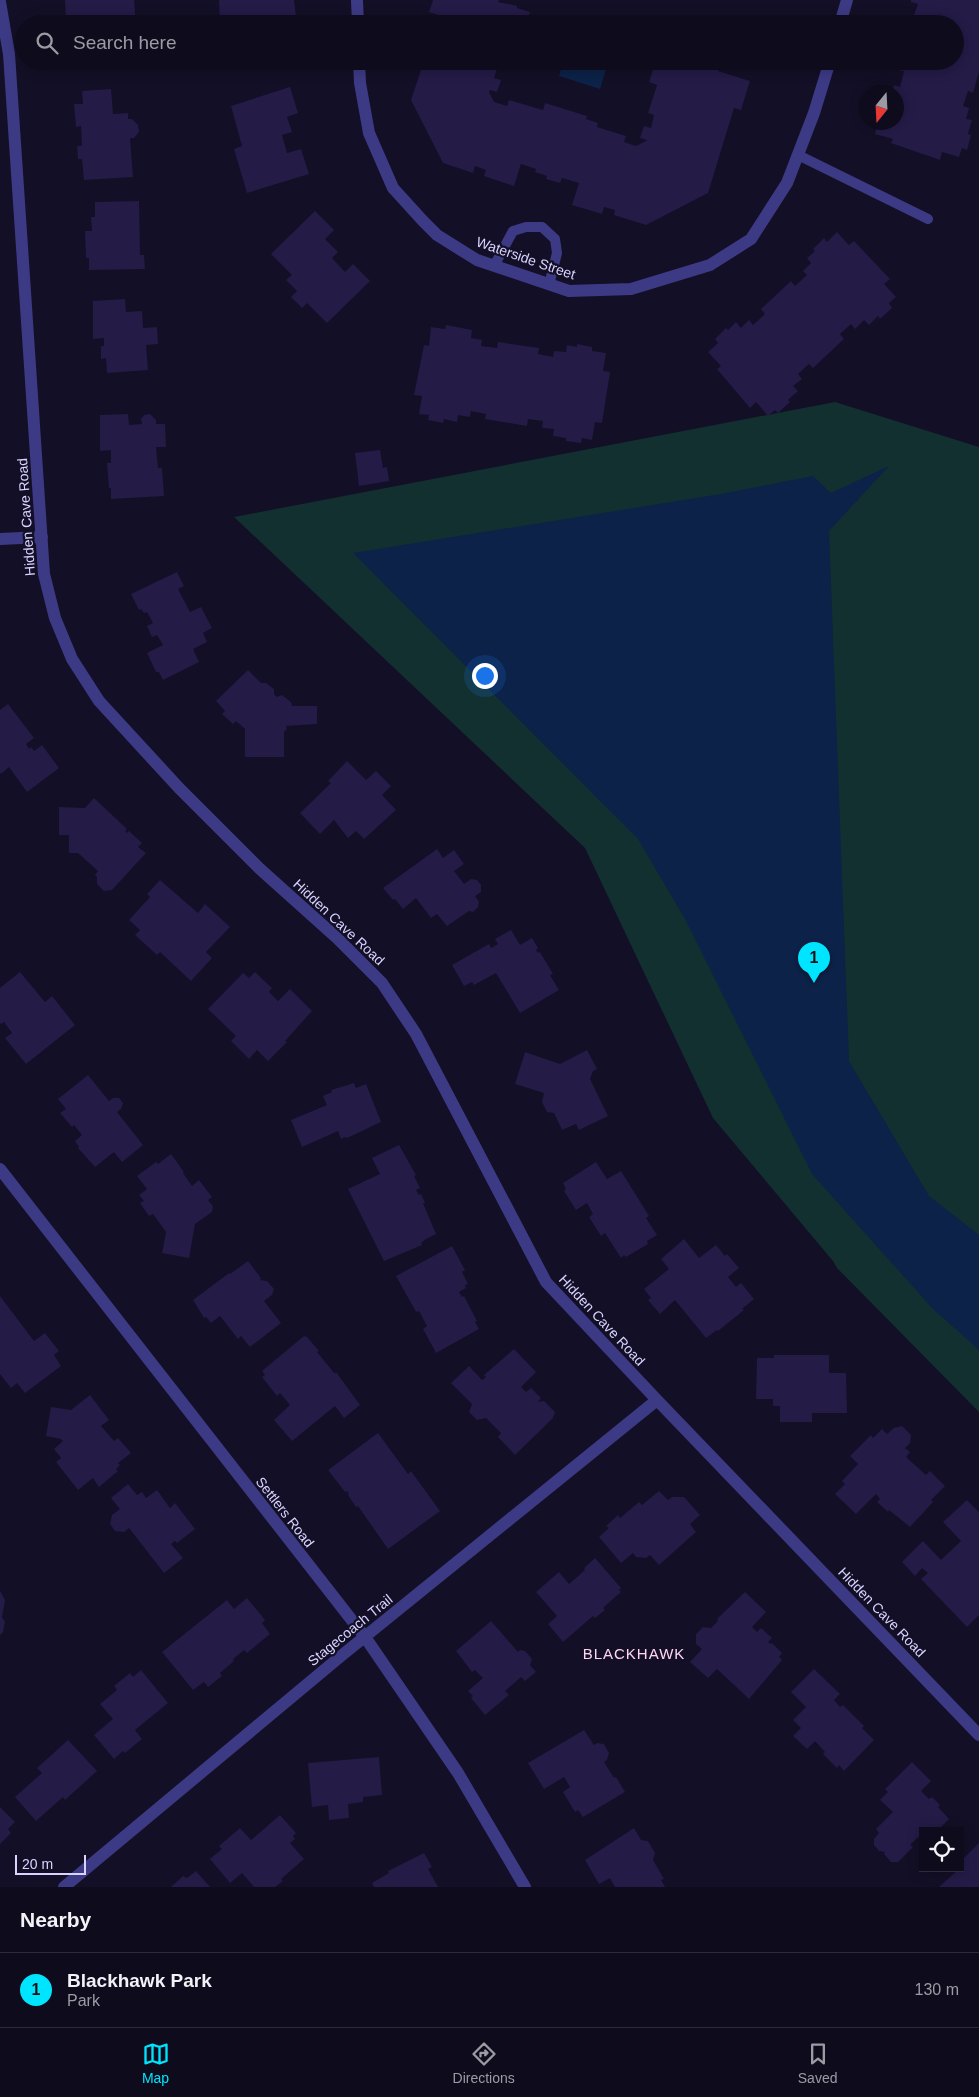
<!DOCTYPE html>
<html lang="en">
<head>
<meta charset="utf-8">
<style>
  :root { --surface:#0e0b1c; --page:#1c1929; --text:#f1f3f6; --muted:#9b9ba3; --line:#2e2b3b; --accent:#00e5ff }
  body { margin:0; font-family:Helvetica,sans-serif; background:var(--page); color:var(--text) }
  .controls { position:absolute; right:15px; bottom:15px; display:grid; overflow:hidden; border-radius:0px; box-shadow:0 2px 12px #0003 }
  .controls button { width:45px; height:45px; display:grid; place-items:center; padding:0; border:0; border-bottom:1px solid var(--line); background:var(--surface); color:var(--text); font:25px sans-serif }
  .compass { position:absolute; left:859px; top:85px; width:45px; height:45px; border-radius:50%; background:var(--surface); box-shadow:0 2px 12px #0003; rotate:198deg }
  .scale { position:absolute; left:15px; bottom:12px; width:71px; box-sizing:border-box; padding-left:5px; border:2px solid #d9d4ff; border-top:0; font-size:14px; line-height:18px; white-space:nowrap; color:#d9d4ff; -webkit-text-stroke:4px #130f26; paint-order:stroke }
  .you { position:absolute; left:484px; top:675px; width:18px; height:18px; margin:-12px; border:4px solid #fff; border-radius:50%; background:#1a73e8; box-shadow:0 0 0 8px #1a73e833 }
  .badge { display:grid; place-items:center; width:32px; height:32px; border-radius:50%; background:var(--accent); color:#111; font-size:16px; font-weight:700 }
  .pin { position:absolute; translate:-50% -41px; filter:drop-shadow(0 1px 2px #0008) }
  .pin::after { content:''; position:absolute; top:26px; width:18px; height:15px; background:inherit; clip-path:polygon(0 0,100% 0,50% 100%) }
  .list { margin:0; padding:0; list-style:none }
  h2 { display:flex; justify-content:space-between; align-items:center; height:65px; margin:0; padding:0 20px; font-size:21px }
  h2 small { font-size:16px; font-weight:400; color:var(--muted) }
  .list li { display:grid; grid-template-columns:32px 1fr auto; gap:15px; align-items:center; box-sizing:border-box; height:75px; padding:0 20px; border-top:1px solid var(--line) }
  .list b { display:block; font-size:19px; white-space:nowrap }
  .list p { margin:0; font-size:16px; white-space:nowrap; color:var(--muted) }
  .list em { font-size:16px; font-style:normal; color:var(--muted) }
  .icon { flex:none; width:28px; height:28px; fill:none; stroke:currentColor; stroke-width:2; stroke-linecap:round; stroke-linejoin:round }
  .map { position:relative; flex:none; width:979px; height:1887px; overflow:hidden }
  .search { position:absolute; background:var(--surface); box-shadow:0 2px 12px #0003; left:15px; right:15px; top:15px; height:55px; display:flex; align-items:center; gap:12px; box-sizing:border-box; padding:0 18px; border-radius:28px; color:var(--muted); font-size:19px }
  .sheet { height:140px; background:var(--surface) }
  nav { display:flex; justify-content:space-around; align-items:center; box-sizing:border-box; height:70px; border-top:1px solid var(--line); background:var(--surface); font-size:14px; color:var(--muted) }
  nav a { display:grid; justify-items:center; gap:2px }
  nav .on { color:var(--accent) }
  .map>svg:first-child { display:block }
  .green { fill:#12302f }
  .water { fill:#0c2248 }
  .building { fill:#241b47 }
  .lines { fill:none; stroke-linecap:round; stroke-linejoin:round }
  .service { stroke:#3d3a85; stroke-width:10 }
  .minor { stroke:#3d3a85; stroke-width:12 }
  .labels { text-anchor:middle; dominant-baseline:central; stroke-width:4.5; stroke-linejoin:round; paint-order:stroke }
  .street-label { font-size:14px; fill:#d9d4ff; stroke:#130f26 }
  .neighbourhood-label { font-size:15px; letter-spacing:1px; fill:#ffd6f0; stroke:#130f26 }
</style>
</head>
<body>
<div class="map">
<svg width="979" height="1887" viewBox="0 0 979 1887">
  <rect width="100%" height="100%" fill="#130f26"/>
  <!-- green -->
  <path class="green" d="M835,402L979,447V1412L837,1268L833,1261L713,1118L585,848L234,517Z"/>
  <!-- water -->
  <path class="water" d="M560,61H583L606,69L600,89L559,76L561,69L558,68Z
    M889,466L829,531L849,1061L929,1196L979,1235V1350L933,1309L812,1174L685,919L638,839L353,553L721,494L813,476L831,493Z"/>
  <!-- building -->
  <path class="building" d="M65,0H134L136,24H80V20L66,21Z
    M219,0H294L297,24H220Z
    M433,0H499L498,2L517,6V8L530,12L526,24H435L438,15L429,12Z
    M911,0H979V72L973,93L968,91L963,106L969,108L966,119L972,120L968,134L971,135L967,150L962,148L959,157L942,152L940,160L891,143L893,139L875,134L878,122H896V92H892L894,85L900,87L904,71L898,70L900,61H955V24H918L920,17L914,15L918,4L911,2Z
    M424,61H506L504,68L498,66L494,78L501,80L497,92L490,90L489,92L494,102L507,106L509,100L543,110L545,103L587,116L586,119L598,123L597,127L626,136L624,142L636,146L646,141L647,140L640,138L644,126L651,128L654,115L648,113L657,85L649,82L656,61H699L719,68L718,71L750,81L741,110L734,108L708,193L646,225L614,215L615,210L604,207L602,214L572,205L579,183L562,178L560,183L546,179L547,176L535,172L536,169L521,164L514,186L484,176L486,170L475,166L473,173L443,163L411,100Z
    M290,87L298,113L287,117L292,132L282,135L287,153L301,149L309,174L247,193L234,149L242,146L231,106Z
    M111,89L113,114L128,113V119H132L138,125L139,132L134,138H130L133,177L84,180L82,159H78L77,146H82L81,126L76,127L74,104H83L82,91Z
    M139,201L140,255H144L145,269L89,270V258H86L85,231H92L91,217H95V202Z
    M315,211L334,230L325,239L338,252L332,258L345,272L353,264L370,281L327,323L307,303L302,308L291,297L297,291L286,280L292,275L271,254Z
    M837,232L849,245L854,241L890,279L884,284L896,297L889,303L892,308L880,319L878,316L869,325L864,320L855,329L851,324L840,334L844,339L813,368L809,364L798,374L802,379L793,386L798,391L788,400L790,402L778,413L775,410L768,416L756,402L750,408L717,369L721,366L708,352L718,343L715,339L726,328L728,330L736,322L741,328L749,320L753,325L765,314L761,309L791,281L795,286L807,275L803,271L811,263L807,258L815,251L813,249L824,238L827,242Z
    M125,299L126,312L142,311L143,328L157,327L158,344L146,345L148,370L107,373L106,358L101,359V346H104V338L93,339V301Z
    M446,325L472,330L471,338L482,340L481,346L497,348L498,342L539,348L538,354L553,357L554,351L566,352L567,345L577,347V344L592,347V351L606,353L603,371L610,372L602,423L595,422L592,440L582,438L581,443L566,441V438L553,436L554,429L542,428L543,421L528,419L527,426L485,419L486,414L471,411L470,417L458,415L457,422L444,419L443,423L428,420L429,415L419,414L422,396L414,395L424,345L429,346L431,327L445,329Z
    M128,414L129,425L142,424L141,419L144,415L150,414L156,420V424H165L166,447H156L158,468H162L164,496L111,499V488H109L107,463H111V450L100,451V415Z
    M380,450L383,468L387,467L389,481L359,486L355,453Z
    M177,572L184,586L178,589L190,612L201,607L212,628L203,633L207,642L193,649L199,662L163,680L159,672H156L147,653L163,645L157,635L152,637L147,626L153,623L147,612L144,613L141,609L139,610L131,594Z
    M248,670L261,683H266L274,689V694L277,697L282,695L291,702L292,706H317V724L286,726L287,729L284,732V757H245V729L236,721L233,724L222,714L225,711L216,701Z
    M8,704L34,738L26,744L29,749L31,747L34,751L42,745L59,768L27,792L9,767L1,774L0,772V710Z
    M347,761L366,780L376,771L391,786L382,795L396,810L364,839L356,831L348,838L334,820L320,834L300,813L331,783L328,781Z
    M94,798L127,829L125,831L127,833L129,831L142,843L138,847L146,853L112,890L104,891L97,884V877L95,875L98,871L78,853H69V835H59V807L85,808Z
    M437,849L443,858L454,850L464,864L454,871L464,884L471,879L477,880L481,885V892L475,896L479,902L478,907L473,912L469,911L447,926L437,914L431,918L416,898L403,909L395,899L393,900L383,888Z
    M160,880L198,913L205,904L230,927L206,952L212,958L191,981L160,952L157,955L135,935L140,930L129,920L150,897L147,894Z
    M511,930L520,945L532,938L538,948L536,950L538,953L540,952L553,974L550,975L559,990L520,1013L496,973L474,985L472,982L464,986L452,965L489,944L491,948L498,944L495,939Z
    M20,972L45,1002L52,996L75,1025L26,1064L5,1038L12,1033L4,1022L1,1024L0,1023V988Z
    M255,972L272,988L269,992L278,1001L290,989L312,1011L285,1041L287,1042L268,1061L257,1050L249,1059L231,1041L236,1036L208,1009L243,973L249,978Z
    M587,1050L597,1069L593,1071L590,1079L608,1116L579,1130L576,1124L562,1130L554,1113L547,1112L542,1102L544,1093L515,1084L525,1052L560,1064Z
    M88,1075L109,1101L113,1098H119L123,1103L121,1109L117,1112L143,1145L122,1162L114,1152L95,1167L78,1148L79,1147L75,1141L82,1135L74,1125L72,1127L60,1113L66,1109L58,1099Z
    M354,1083L356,1088L366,1084L381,1122L347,1138L346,1137L341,1139L338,1131L302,1147L291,1120L327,1105L323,1096L332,1092L331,1090Z
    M399,1145L416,1175L414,1176L420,1188L416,1190L419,1195L421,1194L425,1203H423L436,1234L426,1239L421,1243L422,1245L384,1261L348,1189L380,1174L372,1158Z
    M171,1154L184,1172L183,1173L192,1186L199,1180L212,1197L208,1200L213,1206L212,1212L195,1224L189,1258L162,1253L166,1232L153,1214L149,1216L140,1203L144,1201L139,1195L147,1189L137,1176L156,1162L158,1164Z
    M596,1162L607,1179L621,1171L649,1216L646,1218L657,1235L647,1241L648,1244L626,1257L624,1255L621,1258L605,1233L601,1236L589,1217L593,1214L587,1203L576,1210L564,1191L566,1189L563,1183Z
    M684,1239L699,1258L716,1245L725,1256L727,1254L739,1268L728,1277L736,1287L741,1283L754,1299L742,1309L744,1310L718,1331L717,1330L706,1338L675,1300L660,1314L648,1300L651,1298L644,1289L669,1269L661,1259Z
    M452,1246L465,1270L462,1272L468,1284L465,1285L466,1288L459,1292L462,1297L464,1296L477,1321L475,1322L479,1329L436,1353L423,1329L427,1326L419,1311L416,1312L396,1276Z
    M248,1261L261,1278L260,1280L267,1281L274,1289L272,1295L264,1301L281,1323L250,1347L241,1336L238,1339L220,1316L211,1323L206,1317L204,1318L193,1300L229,1273L230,1274Z
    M0,1296L34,1341L45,1333L59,1351L54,1355L61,1366L25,1393L17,1383L11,1388L0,1374Z
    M304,1336L307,1337L319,1351L317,1352L335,1374L336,1372L360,1405L344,1418L335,1406L292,1441L274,1420L290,1405L280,1393L277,1396L262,1377L265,1375L262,1371Z
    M514,1349L536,1372L521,1387L526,1392L531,1388L541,1398L538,1402L544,1401L555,1412L553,1418L515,1455L498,1437L501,1433L486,1418L477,1420L469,1412L472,1404L451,1383L469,1366L482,1380L486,1377L484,1375Z
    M774,1355H829V1373H846L847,1413H812V1422H780V1406H773V1399H756L757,1358H774Z
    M90,1395L109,1420L101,1426L114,1441L118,1438L131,1453L118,1463L120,1465L116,1469L118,1471L99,1487L93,1478L78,1490L56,1462L61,1458L54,1449L63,1441L61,1439L46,1436L51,1407L71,1410Z
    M902,1426L911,1435L910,1443L905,1448L910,1452L906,1457L926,1475L930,1471L945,1486L931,1500L933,1502L910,1527L889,1510L888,1512L877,1502L880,1499L876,1494L856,1514L835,1494L845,1484L842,1481L858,1464L850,1456L871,1435L873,1438L882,1429L887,1434L894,1428Z
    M378,1433L408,1474L411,1471L440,1511L388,1549L358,1506L356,1507L348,1495L349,1494L347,1491L345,1492L328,1470Z
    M128,1484L137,1495L142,1492L146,1498L157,1490L170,1508L175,1503L195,1529L177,1543L175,1541L171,1544L183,1558L164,1573L129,1528L124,1532L115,1531L110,1524L112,1515L120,1509L111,1498Z
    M659,1491L668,1500L672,1497H684L700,1515L690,1524L696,1532L659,1565L650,1555L646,1558L636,1557L633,1553L621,1563L599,1537L609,1528L606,1526L618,1515L620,1518L639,1502L642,1505Z
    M967,1500L979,1512V1615L967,1627L921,1579L928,1573L922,1568L915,1576L902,1562L923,1541L941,1560L961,1541L943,1522Z
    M595,1558L621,1588L619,1590L621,1592L603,1608L605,1610L595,1618L593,1616L563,1642L548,1624L557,1616L536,1592L559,1572L569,1584L585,1570L584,1568Z
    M0,1591L5,1600L2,1617L5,1622L3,1632L0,1635Z
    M745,1592L766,1612L752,1627L757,1632L761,1628L772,1638L768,1642L771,1644L772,1643L782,1653L779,1657L782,1660L749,1699L717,1669L708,1678L690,1662L702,1649L696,1644V1634L703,1627L711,1628L718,1621L717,1619Z
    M247,1598L265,1620L262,1623L270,1634L247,1653L244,1650L233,1659L234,1661L220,1673L222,1676L208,1687L204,1682L193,1690L162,1652L227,1600L234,1609Z
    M491,1621L518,1652L520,1650L525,1651L532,1659L530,1665L536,1672L525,1681L521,1677L505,1691L509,1695L485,1715L471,1698L473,1696L468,1691L483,1678L475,1670L472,1672L456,1651Z
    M814,1669L840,1694L834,1700L840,1707L843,1705L864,1726L862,1728L874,1740L844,1771L839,1765L837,1768L823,1754L825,1752L815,1741L807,1749L793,1736L801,1728L793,1720L806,1707L791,1692Z
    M141,1670L168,1703L135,1730L142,1739L125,1753L123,1751L114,1759L94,1735L113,1719L100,1704L117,1690L114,1686L130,1673L133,1677Z
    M584,1730L594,1745L597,1743L604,1744L609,1753L607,1760L604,1762L614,1778L616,1777L625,1792L583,1817L578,1810L575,1812L563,1792L570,1787L564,1777L544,1789L528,1763Z
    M68,1740L97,1771L65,1800L63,1797L36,1821L15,1797L42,1773L37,1768Z
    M379,1757L382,1795L363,1797V1802L348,1804L349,1818L329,1820L328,1805L312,1807L308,1763Z
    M912,1762L931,1781L921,1791L929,1799L932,1797L940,1805L938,1807L949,1819L937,1831H923V1842L918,1837L910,1845L913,1847L898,1862H891L884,1854L885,1852L879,1851L874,1845V1839L879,1833L876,1829L893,1812L880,1800L888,1792L885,1789Z
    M0,1807L15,1822L8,1829L11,1833L0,1844Z
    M280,1815L296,1833L293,1836L295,1839L290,1843L304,1859L281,1879L283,1881L275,1887H254L242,1873L230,1883L210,1859L222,1849L219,1846L240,1828L251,1840Z
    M634,1828L641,1840L648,1841L655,1853L653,1860L664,1879L661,1880L665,1887H615L610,1878L599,1884L585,1860Z
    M979,1843V1887H939L960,1868V1862Z
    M424,1853L432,1867L428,1869L438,1887H374L372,1883L389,1873L388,1871Z
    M196,1871L210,1887H171L183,1876L187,1878Z"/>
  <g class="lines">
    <!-- service -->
    <path class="service" d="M798,155L928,219
      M494,266L513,231L526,227H542L555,239L557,253L549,285"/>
    <!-- minor -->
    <path class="minor" d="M357,0L358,24
      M0,2L9,54L44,574L55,618L72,659L99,701L179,788L260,869L337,938L382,983L416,1034L546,1282L657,1400L979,1735
      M840,24L847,0
      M359,61L360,83L369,133L393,188L423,221L437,235L477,260L569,291L631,289L710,265L751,239L787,183L814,113L830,61
      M0,539L42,537
      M0,1169L365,1637L458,1773L525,1887
      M64,1887L341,1656L657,1400"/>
  </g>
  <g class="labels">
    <!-- street labels -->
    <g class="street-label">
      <text transform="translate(526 258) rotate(19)">Waterside Street</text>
      <text transform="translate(26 517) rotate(-94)">Hidden Cave Road</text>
      <text transform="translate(339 922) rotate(43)">Hidden Cave Road</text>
      <text transform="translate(602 1320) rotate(47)">Hidden Cave Road</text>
      <text transform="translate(285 1512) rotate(52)">Settlers Road</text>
      <text transform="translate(882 1612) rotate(46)">Hidden Cave Road</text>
      <text transform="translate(350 1630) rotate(-39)">Stagecoach Trail</text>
    </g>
    <!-- neighbourhood labels -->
    <g class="neighbourhood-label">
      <text x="634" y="1653">BLACKHAWK</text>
    </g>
  </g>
</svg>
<div class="controls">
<button><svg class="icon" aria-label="locate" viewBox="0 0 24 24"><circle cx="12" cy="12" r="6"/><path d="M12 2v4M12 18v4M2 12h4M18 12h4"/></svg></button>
</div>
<svg class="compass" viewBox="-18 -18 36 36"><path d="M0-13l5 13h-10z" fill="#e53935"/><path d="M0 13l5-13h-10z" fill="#9b9ba3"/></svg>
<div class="scale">20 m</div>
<div class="you"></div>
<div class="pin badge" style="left:814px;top:983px">1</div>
<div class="search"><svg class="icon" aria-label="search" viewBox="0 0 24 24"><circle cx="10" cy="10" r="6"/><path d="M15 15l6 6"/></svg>Search here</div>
</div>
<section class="sheet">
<h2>Nearby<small></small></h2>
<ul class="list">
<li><span class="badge">1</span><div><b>Blackhawk Park</b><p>Park</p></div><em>130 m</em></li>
</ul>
</section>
<nav>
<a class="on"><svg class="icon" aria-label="map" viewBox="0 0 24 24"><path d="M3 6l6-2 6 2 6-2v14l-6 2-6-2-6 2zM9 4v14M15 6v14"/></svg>Map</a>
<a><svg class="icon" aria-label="directions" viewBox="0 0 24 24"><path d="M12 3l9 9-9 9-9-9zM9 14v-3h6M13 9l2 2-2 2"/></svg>Directions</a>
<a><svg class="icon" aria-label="saved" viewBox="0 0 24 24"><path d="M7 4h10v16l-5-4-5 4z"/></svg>Saved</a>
</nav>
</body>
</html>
